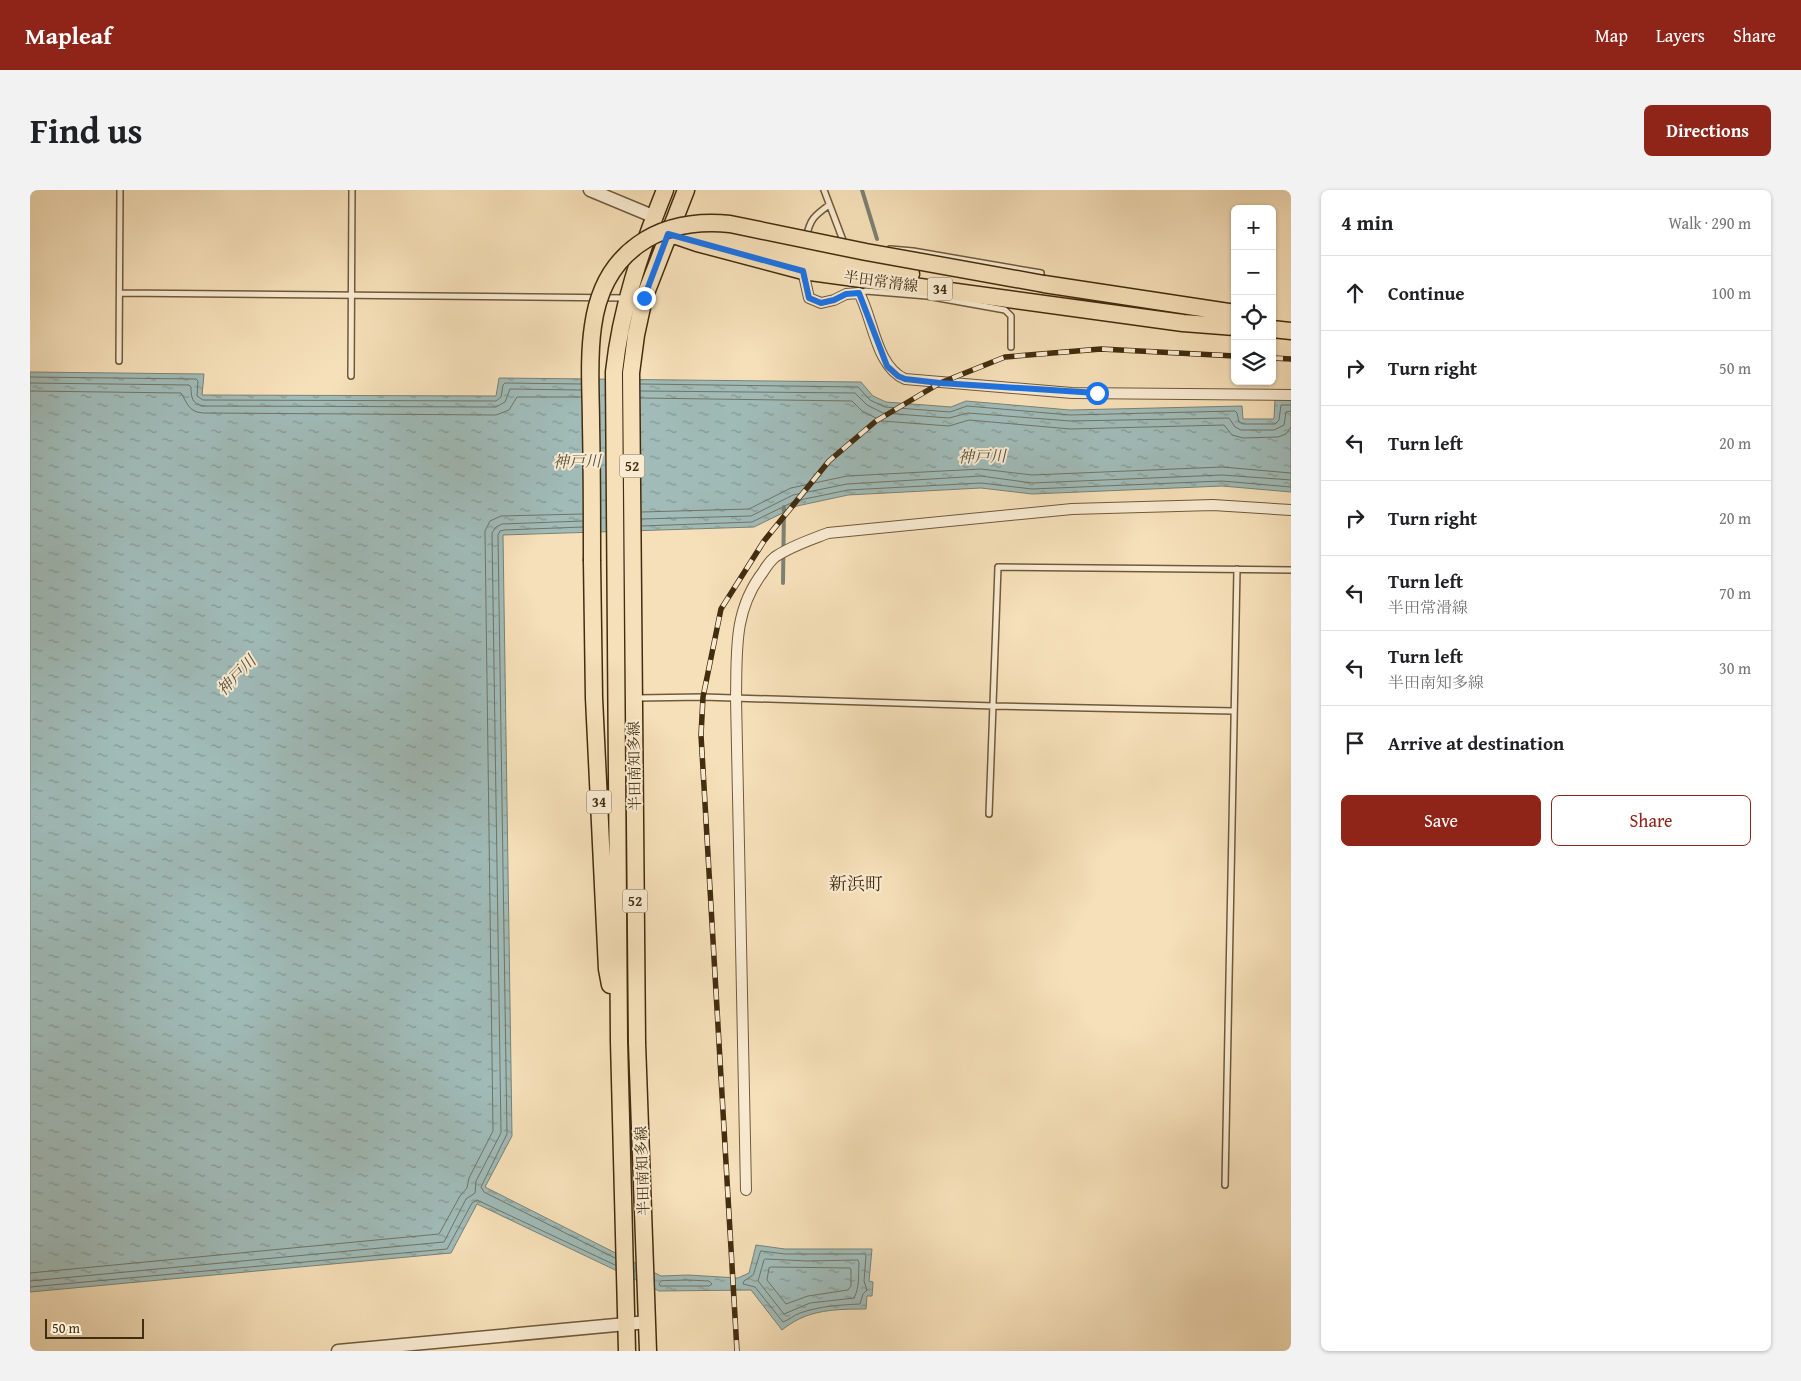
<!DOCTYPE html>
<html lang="en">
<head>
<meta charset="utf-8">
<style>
  :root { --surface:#fff; --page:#f2f2f2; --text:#202124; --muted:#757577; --line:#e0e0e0; --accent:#8f2418 }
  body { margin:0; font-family:"Gentium Book Plus","Noto Serif JP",serif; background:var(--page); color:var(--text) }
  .controls { position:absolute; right:15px; top:15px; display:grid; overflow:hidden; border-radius:8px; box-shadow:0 1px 4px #0004 }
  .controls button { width:45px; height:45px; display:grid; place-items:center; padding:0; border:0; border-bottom:1px solid var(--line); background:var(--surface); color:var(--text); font:25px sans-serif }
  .scale { position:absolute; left:15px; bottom:12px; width:99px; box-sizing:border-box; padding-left:5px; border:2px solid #432d0f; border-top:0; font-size:14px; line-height:18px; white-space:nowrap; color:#432d0f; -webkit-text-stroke:4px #f9ebd2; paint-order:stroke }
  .stop { position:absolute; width:15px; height:15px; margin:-11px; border:4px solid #1a73e8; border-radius:50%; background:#fff }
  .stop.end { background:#1a73e8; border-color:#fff; box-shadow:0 1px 5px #0008 }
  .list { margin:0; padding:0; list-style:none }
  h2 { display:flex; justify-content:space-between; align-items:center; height:65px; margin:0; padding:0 20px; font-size:21px }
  h2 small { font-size:16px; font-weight:400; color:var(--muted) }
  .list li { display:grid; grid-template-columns:32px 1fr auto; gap:15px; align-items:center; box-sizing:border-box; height:75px; padding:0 20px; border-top:1px solid var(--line) }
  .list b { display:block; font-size:19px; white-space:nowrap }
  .list p { margin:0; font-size:16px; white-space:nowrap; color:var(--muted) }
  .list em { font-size:16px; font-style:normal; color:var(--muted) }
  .actions { display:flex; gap:10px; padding:15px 20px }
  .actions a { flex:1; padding:11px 0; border:1px solid var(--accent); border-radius:8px; text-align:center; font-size:18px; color:var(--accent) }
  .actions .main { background:var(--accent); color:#fff }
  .icon { flex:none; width:28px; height:28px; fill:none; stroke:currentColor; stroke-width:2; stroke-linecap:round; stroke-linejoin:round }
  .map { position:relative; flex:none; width:1261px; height:1161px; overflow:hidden; border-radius:8px }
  header { display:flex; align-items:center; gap:30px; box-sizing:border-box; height:70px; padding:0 25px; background:var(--accent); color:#fff }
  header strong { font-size:24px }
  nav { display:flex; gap:28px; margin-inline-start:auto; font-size:18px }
  .intro { display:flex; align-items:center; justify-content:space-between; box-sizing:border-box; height:120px; padding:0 30px }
  h1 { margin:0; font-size:35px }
  .button { padding:12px 22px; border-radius:8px; background:var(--accent); color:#fff; font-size:18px; font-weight:700 }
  main { display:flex; gap:30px; padding:0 30px }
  aside { flex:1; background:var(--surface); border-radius:8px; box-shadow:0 1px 4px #0004 }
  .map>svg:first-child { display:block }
  .water { fill:url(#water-ripples); stroke:#7b8274 }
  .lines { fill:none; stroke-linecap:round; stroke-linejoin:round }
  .shore { stroke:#727464; stroke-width:1 }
  .stream { stroke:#7b8274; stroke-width:4 }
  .service-casing { stroke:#705a3a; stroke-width:8 }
  .minor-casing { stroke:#705a3a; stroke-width:12 }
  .tertiary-casing { stroke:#705a3a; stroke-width:15 }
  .primary-casing { stroke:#432d0f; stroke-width:19 }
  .service { stroke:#f9ebd2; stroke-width:5 }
  .minor { stroke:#f9ebd2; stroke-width:10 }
  .tertiary { stroke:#f9ebd2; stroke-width:12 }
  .primary { stroke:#f6e0b9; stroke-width:16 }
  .rail-casing { stroke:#432d0f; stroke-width:5.5 }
  .rail { stroke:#f9ebd2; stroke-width:4; stroke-dasharray:11; stroke-linecap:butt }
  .primary-bridge-casing { stroke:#432d0f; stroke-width:19; stroke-linecap:butt }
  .primary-bridge { stroke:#f6e0b9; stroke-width:16 }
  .route { stroke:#1a73e8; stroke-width:6 }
  .labels { text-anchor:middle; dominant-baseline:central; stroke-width:4; stroke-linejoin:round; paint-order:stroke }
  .shield { fill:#f9ebd2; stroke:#7a664a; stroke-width:1 }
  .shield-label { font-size:14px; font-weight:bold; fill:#432d0f }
  .street-label { font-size:15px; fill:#432d0f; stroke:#f9ebd2 }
  .water-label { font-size:16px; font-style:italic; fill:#5a5039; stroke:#f9ebd2 }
  .quarter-label { font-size:18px; fill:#432d0f; stroke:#f9ebd2 }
</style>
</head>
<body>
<header>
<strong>Mapleaf</strong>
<nav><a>Map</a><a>Layers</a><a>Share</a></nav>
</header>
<div class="intro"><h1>Find us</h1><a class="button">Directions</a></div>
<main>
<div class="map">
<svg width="1261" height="1161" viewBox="0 0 1261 1161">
  <defs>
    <pattern id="water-ripples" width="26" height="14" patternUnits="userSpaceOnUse" patternTransform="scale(1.25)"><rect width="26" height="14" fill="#a0bbb8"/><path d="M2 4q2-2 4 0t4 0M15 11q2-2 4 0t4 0" fill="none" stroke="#849894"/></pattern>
  </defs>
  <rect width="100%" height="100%" fill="#f6e0b9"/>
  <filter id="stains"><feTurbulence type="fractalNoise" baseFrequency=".004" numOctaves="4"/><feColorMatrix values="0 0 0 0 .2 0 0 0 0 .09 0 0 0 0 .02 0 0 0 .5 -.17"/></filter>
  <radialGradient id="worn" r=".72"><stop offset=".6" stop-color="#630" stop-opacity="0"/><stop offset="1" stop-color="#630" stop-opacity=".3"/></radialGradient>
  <!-- water -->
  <path class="water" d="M0,182L174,184L172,205L466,206L469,188L831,192L843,206L856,212L921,217L936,211L1040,220L1212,216L1213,229H1244L1245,209L1261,210V302L1192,296L1002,304L951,298L818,305L767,316L724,337L473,345L482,946L455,997L631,1086L658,1085L708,1088L719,1083L726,1055L755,1059H842L839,1091L843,1092L842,1106H837L836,1119C815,1119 789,1119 769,1129C763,1132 757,1136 752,1140L721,1100L629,1101L447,1014L421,1063L0,1102Z"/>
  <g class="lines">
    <!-- shore -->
    <path class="shore" d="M0,187L166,189L168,191L167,206L173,210L466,211L471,207L473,195L475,193L551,194
      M0,193L159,195L161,197C161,207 162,214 173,216L466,217L475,212L480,199L551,200
      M610,194L828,197L840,210L855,217L920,222L937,216L1040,225L1205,221L1207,223L1209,232L1214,234H1245L1249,230L1251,215H1261
      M0,201L151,203C157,212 158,222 173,223L466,225L479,220L487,207H551
      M611,201L825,203L837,215L853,223L919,228L938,223L1040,231L1199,228L1205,237L1211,240H1244L1254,235L1256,222L1261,221
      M611,208L822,211L832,221L852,231L919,236L939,230L1040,239L1194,235L1202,245L1213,248L1248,247L1256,244L1261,237
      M612,322L719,319L761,298L817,286L951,279L1002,285L1192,277L1261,283
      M612,329L721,326L763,305L817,294L951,286L1002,293L1192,285L1261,290
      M612,336L722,332L765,311L818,300L951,293L1002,299L1192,291L1261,297
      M553,337L474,340L470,341L468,345L477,944L451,997L454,1002L585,1068
      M731,1061L755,1064H835L836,1066L834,1091L837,1100L833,1104L830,1114C810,1115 790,1116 770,1123C764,1125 759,1130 753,1132L725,1097L713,1094L714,1091L723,1085Z
      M736,1069L777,1071L828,1070L829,1073C828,1087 830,1096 824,1108L780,1113L754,1124L728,1091L734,1070Z
      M742,1077L820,1078L821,1080V1096L818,1100L778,1106L756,1114L737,1090L739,1078Z
      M0,1083L409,1044L430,1006L437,998L439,988L463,941L455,341L460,331L471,326L553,324
      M658,1090L679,1091L682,1094L679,1096H630L629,1094L631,1091Z
      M0,1091L414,1052L436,1009L445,1003L446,991L471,943L462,343L466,337L472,334L553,331
      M0,1097L417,1059L442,1013L447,1010L585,1075"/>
    <!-- stream -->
    <path class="stream" d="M832,0L847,49
      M753,393L754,317"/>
    <defs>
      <path id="service" d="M794,0L814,53
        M776,48C780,29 784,26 799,15
        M860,59L883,61L1011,83
        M90,103L595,108
        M829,103L836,101L897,106L975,120L981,126V157
        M89,171L90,0
        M321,186L322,0
        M607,508L673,507L964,516L1203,521
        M959,624L968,377L1261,380
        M1195,995L1207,379"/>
      <path id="minor" d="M773,81L779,108L791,113L804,110L816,104L829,103C843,128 846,177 875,189L1042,203L1261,205
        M716,1000L706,508C707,462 703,421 733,382C736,377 740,371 745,367C761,356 780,350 798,343L1042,319L1183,315L1261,320"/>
      <path id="tertiary" d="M560,0L625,27
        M308,1161L618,1132"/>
      <path id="primary" d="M656,36L767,65L881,84
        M629,40L667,53L773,81L1153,133L1205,137
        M1014,94L1205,123
        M1242,139L1261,141
        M562,371L564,508L577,779L580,795
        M597,1161L589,851L584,182C591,117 611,60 635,0
        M618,1161L607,853L601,183L606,145L614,108L656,0"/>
    </defs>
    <!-- service casing -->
    <use href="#service" class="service-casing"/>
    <!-- minor casing -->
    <use href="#minor" class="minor-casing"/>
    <!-- tertiary casing -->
    <use href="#tertiary" class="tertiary-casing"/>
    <!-- primary casing -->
    <use href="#primary" class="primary-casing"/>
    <!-- service -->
    <use href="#service" class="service"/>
    <!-- minor -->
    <use href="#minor" class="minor"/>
    <!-- tertiary -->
    <use href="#tertiary" class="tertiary"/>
    <!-- primary -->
    <use href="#primary" class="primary"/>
    <defs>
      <path id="rail" d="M1242,168L1261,169
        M707,1161L671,545L673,507L691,419L734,351L799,271L846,231L910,193L975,167L1071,159L1205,166"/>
    </defs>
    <!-- rail casing -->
    <use href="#rail" class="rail-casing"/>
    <!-- rail -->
    <use href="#rail" class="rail"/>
    <defs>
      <path id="primary-bridge" d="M562,371C562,326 562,280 561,235C561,203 558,169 563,136C573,62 628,27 700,34L836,62L1014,94"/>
    </defs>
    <!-- primary-bridge casing -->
    <use href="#primary-bridge" class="primary-bridge-casing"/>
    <!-- primary-bridge -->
    <use href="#primary-bridge" class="primary-bridge"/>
  </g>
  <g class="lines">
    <!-- route -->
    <path class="route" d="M614,108L638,44L773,81L779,108L791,113L804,110L816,104L829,103L857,176L868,186L875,189L910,193L1067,203"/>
  </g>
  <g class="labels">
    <!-- shield labels -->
    <g class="shield">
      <rect x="897.5" y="87.5" width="25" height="23" rx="4"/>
      <rect x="589.5" y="264.5" width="25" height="23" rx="4"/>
      <rect x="556.5" y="600.5" width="25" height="23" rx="4"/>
      <rect x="592.5" y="699.5" width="25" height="23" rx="4"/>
    </g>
    <g class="shield-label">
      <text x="910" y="99">34</text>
      <text x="602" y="276">52</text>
      <text x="569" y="612">34</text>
      <text x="605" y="711">52</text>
    </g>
    <!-- street labels -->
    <g class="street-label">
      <text transform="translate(851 91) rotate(8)">半田常滑線</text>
      <text transform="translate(604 576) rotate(-91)">半田南知多線</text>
      <text transform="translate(612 981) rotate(-92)">半田南知多線</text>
    </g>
    <!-- water labels -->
    <g class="water-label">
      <text transform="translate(952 266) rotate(-1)">神戸川</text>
      <text transform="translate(547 271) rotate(-1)">神戸川</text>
      <text transform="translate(206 485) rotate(-46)">神戸川</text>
    </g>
    <!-- quarter labels -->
    <g class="quarter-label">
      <text x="826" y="693">新浜町</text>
    </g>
  </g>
  <rect width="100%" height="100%" filter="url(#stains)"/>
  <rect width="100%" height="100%" fill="url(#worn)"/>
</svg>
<div class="controls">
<button>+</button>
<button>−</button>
<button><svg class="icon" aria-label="locate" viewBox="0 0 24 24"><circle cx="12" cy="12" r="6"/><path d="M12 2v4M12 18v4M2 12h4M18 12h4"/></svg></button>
<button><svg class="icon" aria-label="layers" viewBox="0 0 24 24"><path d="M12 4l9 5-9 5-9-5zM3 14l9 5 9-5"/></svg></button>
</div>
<div class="scale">50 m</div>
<div class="stop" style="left:1067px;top:203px"></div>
<div class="stop end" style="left:614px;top:108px"></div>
</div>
<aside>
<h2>4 min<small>Walk · 290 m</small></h2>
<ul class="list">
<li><svg class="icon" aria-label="ahead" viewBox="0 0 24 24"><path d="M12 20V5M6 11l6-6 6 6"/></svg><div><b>Continue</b></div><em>100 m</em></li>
<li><svg class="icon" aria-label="right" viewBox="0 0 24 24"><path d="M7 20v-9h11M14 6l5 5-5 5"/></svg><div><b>Turn right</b></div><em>50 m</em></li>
<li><svg class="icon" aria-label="left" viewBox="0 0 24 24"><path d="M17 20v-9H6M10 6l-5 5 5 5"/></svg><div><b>Turn left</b></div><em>20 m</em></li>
<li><svg class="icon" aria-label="right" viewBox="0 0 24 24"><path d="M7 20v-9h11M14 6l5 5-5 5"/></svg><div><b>Turn right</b></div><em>20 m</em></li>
<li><svg class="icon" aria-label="left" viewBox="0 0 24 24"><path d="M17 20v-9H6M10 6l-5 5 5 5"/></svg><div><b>Turn left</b><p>半田常滑線</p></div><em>70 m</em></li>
<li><svg class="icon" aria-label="left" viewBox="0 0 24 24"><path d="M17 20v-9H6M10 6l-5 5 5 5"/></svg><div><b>Turn left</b><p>半田南知多線</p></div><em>30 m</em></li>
<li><svg class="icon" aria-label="arrive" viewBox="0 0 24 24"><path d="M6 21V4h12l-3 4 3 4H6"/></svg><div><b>Arrive at destination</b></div></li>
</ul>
<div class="actions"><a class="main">Save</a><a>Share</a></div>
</aside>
</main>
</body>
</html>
